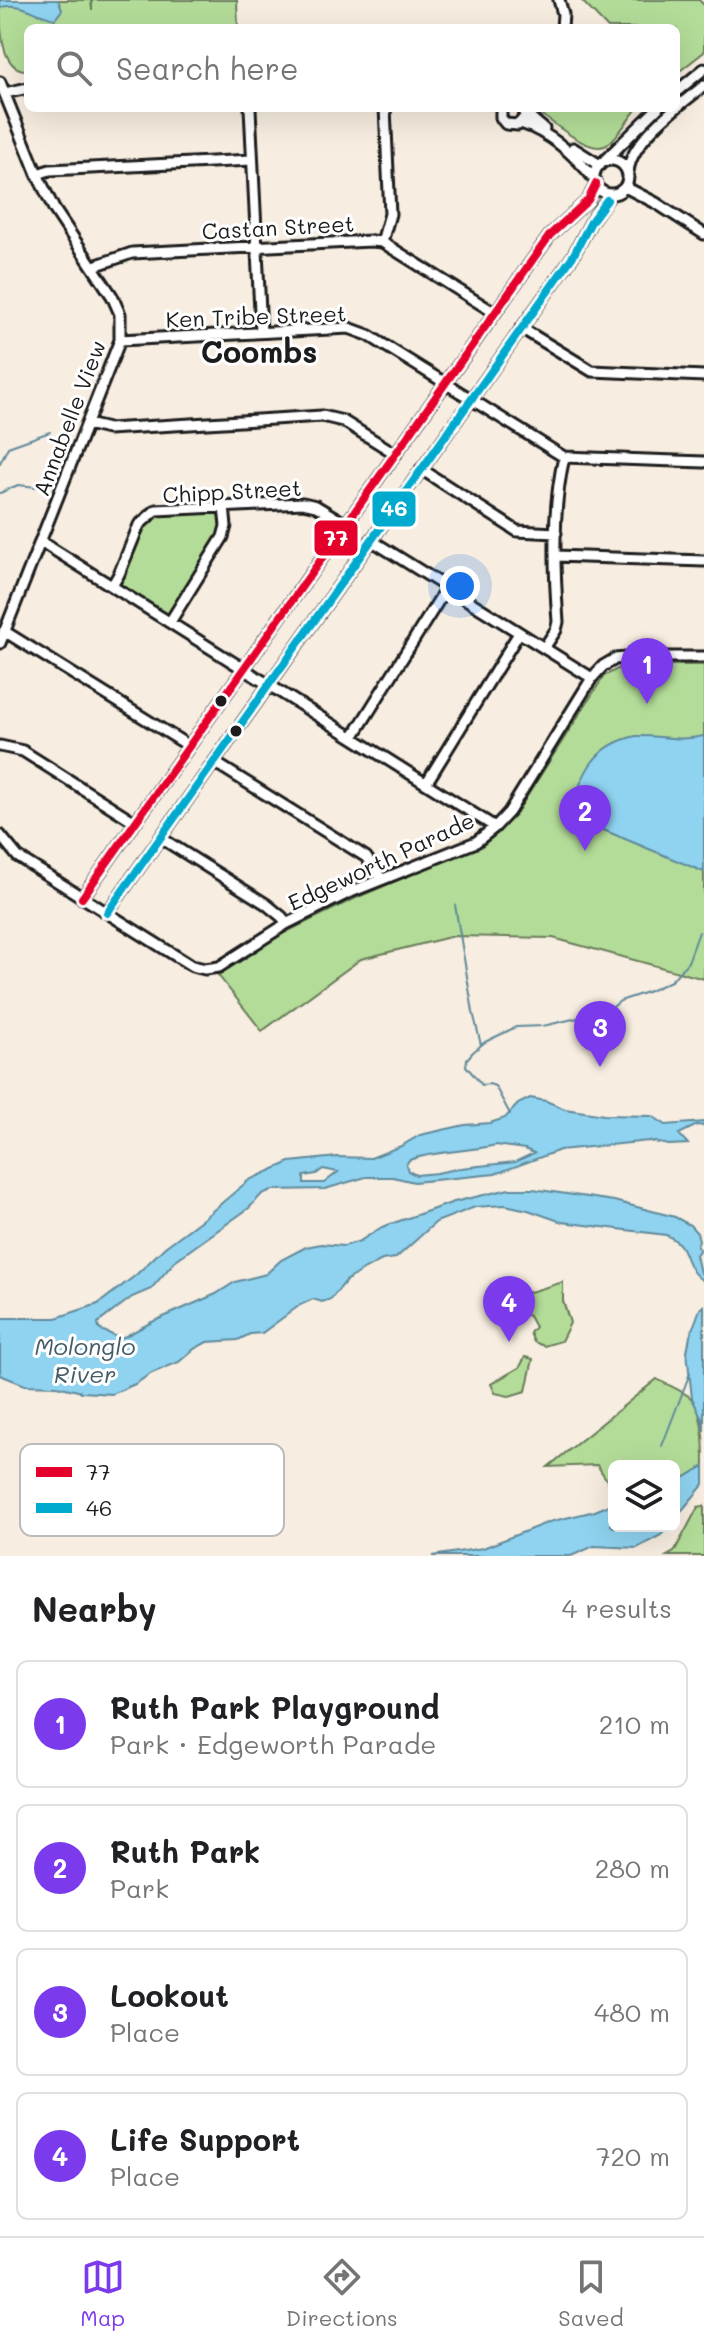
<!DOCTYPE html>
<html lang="en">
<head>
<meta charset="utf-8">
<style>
  :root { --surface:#fff; --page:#f2f2f2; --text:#202124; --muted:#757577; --line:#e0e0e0; --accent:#7c3aed }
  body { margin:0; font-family:Mali,sans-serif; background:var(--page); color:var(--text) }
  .controls { position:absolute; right:24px; bottom:24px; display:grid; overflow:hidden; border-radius:12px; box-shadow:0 8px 32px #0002 }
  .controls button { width:72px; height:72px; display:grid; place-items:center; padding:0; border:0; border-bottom:2px solid var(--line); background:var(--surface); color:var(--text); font:40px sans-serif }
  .you { position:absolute; left:460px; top:586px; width:28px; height:28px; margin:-20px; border:6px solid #fff; border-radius:50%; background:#1a73e8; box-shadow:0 0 0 12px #1a73e833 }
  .badge { display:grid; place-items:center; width:52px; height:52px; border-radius:50%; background:var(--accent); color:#fff; font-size:26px; font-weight:700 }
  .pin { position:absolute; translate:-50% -66px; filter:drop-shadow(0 2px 4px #0008) }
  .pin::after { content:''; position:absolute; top:42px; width:28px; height:24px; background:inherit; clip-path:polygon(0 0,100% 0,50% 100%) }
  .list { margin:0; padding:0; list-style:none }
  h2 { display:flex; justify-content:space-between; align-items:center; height:104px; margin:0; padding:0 32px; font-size:34px }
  h2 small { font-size:26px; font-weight:400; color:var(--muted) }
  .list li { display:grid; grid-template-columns:52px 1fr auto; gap:24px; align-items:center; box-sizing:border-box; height:128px; margin:0 16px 16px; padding:0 16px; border:2px solid var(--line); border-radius:12px }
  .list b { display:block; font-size:30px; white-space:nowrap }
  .list p { margin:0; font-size:26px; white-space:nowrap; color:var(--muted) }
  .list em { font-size:26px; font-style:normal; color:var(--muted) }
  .icon { flex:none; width:44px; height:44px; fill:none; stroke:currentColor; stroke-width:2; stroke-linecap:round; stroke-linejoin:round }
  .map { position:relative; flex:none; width:704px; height:1556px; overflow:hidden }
  .search { position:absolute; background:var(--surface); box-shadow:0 8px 32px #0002; left:24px; right:24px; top:24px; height:88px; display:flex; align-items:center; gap:20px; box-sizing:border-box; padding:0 28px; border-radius:12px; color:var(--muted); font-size:30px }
  .sheet { height:680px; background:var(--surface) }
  nav { display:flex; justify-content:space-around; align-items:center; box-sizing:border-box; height:112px; border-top:2px solid var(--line); background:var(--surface); font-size:22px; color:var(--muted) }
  nav a { display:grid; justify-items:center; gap:4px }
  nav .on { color:var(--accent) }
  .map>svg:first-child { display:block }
  .green { fill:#b3dc98; stroke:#687c5a; stroke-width:2 }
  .water { fill:#8fd3f0; stroke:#618a9b; stroke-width:2; fill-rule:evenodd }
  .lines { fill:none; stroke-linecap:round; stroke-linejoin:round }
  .stream { stroke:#618a9b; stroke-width:2 }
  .minor-casing { stroke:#1c1c1c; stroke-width:15 }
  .minor { stroke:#fff; stroke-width:9 }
  .bus-1-casing { stroke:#fff; stroke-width:14 }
  .bus-2-casing { stroke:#fff; stroke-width:14 }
  .bus-1 { stroke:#e4002b; stroke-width:8 }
  .bus-2 { stroke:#00a9ce; stroke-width:8 }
  .bus-dot { fill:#1c1c1c; stroke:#fff; stroke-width:3 }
  .labels { text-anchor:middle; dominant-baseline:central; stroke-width:6; stroke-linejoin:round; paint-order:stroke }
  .street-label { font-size:22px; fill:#1c1c1c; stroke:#fff }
  .water-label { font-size:24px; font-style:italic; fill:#445c66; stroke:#fff }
  .district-label { font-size:30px; font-weight:bold; fill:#1c1c1c; stroke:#fff }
  .key { fill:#fff; stroke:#bbb; stroke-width:2 }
  .key-label { font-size:22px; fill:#1c1c1c }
  .line-badge { stroke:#fff; stroke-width:3 }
  .badge-label { font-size:22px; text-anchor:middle; font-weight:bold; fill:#fff }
</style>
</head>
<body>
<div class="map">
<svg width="704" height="1556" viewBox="0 0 704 1556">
  <rect width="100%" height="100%" fill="#f7ede0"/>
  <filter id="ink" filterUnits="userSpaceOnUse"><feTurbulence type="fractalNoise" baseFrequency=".0125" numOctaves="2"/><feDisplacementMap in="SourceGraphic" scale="16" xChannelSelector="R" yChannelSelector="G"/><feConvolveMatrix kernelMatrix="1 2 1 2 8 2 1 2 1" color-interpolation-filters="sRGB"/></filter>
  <g filter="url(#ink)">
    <!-- green -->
    <path class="green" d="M0,0H91L92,10V0H237L238,28H28V70C0,72 0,26 0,0Z
      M581,0H699L704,5V52L676,74V28H608Z
      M538,108H636V110C627,121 619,135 608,144C593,157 557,125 543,116Z
      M224,507L226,526L170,622L112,586L139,525L156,510Z
      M625,665H704V979L553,938L454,936L361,959L262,1031L218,975L284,933L356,898L485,843L515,815L604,676Z
      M563,1282V1301L570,1323L561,1341L544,1346L534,1342L530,1333L535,1327L529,1316L497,1302Z
      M525,1357L533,1359L526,1391L509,1396L495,1393L491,1384L520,1367Z
      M657,1379C667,1385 682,1390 691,1398C704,1412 704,1446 704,1466L674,1484V1466H614V1491L597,1465L548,1467Z
      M704,1506V1556H667L674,1552L698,1507Z"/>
    <!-- water -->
    <path class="water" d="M0,0H58L62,10L55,19C35,15 18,0 0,8Z
      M636,736C662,735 677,742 704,736V872L606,831L571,809C583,772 594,745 636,736Z
      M530,1098L546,1101L565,1109L604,1115L652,1116L666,1125L704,1122V1126L697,1125L679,1134L688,1144L669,1145L649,1141L560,1150L495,1174L414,1182L393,1177H366L325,1189L272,1190L262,1194L249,1208L176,1260L151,1289L132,1297L98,1323L99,1329L117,1337H124L152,1322L216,1294L235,1282L266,1274L281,1260L306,1247L321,1244L344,1246L360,1241L382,1227L454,1202L509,1189H533L614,1201L675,1217L690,1225L697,1233L699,1240L697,1247L700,1249L696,1255L700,1273L704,1271V1282C701,1279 697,1277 694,1273C682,1257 688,1245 666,1235L562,1222L528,1210L505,1205L475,1207L436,1222L396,1258L382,1260L365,1269L346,1281L331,1299L322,1302L313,1299L300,1305L262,1333L250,1334L238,1340L207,1342L194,1349L179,1362L152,1373L135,1384L112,1394L82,1392L57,1386L25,1385L0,1375V1318H56L98,1304L136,1275L165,1247L204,1218L249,1180L290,1162L337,1157L371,1158L401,1146L420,1135L465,1125L490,1123L505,1118L518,1104ZM496,1145L525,1149L534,1153L515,1162L461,1168L437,1173L416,1175L408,1171L406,1165L409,1160C437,1150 467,1152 496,1145ZM323,1169L338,1172L324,1183H304V1176L316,1174Z
      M704,1306V1431L702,1419L692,1398L687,1352L690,1336L700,1309Z
      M704,1466V1484L674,1520V1484Z
      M614,1503V1520L611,1525L613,1527L669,1526L661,1535L637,1548L594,1546L571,1556H432L483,1548L549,1522L595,1511Z"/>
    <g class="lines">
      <!-- stream -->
      <path class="stream" d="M0,463L8,447L50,432
        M0,493L18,485L46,488
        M455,905L473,1012L481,1045
        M510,1114L495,1086L489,1084L482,1085L466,1066L467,1059L473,1052L485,1042L516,1027L543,1026L608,1011L620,1001L647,992L671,981L688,962L699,932
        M662,1446L690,1373"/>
      <defs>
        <path id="minor" d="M559,0L563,14L562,28
          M0,82L37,174L54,209L112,296L120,314V340L0,643
          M676,92L704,69
          M5,93L28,88
          M250,108L261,332
          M501,108V118L506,124L518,125L524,118
          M525,113L544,129
          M521,123C550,133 576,156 595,180
          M573,148L600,165
          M605,160L658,108
          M594 177a17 17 0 1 1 34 0a17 17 0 1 1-34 0Z
          M628,172C631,140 679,105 704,86
          M37,174L50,170L252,160
          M625,187L656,203L704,234
          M382,242L390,214L385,108
          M94,266L132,253L371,241L382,242L495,313
          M521,328L592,371L704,376
          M120,340L349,328L368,335L564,457L704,462
          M87,424L108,429L322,416L343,421L396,454
          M421,469L517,531L556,533
          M371,540L592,678
          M40,541L495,827
          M555,556L704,561
          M112,586L119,574L139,525L156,510L303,503L316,506L346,524
          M170,622L223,537L226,526L224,507
          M4,631L189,746
          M544,648L556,630L558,622C554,567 552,510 564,457
          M353,737L447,587
          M0,746L23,751L135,822
          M214,762L366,857L381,878
          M427,782L519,633
          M0,835L18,857L192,966L205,969L219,967L286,924L348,893L476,842L495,827L509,812L592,678L603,666L615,659L636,657H704
          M161,838L266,904L282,917L286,924
          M82,898L550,235L588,200L596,184
          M107,913L573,256L592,220L611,194"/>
      </defs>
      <!-- minor casing -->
      <use href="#minor" class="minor-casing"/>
      <!-- minor -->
      <use href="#minor" class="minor"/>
      <defs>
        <path id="bus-1" d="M82,898L550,235L588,200L596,184"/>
        <path id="bus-2" d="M107,913L573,256L592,220L607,200"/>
      </defs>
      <!-- bus-1 casing -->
      <use href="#bus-1" class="bus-1-casing"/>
      <!-- bus-2 casing -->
      <use href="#bus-2" class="bus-2-casing"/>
      <!-- bus-1 -->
      <use href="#bus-1" class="bus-1"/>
      <!-- bus-2 -->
      <use href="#bus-2" class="bus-2"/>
    </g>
  </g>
  <!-- markers -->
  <g class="bus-dot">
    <circle cx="221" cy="701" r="7"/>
    <circle cx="236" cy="731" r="7"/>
  </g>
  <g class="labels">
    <!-- street labels -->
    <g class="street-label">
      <text transform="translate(278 227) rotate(-3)">Castan Street</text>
      <text transform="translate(256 316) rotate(-2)">Ken Tribe Street</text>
      <text transform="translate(69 418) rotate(-69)">Annabelle View</text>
      <text transform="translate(232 491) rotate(-3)">Chipp Street</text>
      <text transform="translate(381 861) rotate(-25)">Edgeworth Parade</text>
    </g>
    <!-- water labels -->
    <g class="water-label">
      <text x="85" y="1345">Molonglo<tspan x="85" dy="28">River</tspan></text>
    </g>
    <!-- district labels -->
    <g class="district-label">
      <text x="259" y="351">Coombs</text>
    </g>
  </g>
  <!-- legend -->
  <rect x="20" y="1444" width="264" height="92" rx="12" class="key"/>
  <rect x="36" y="1467" width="36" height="10" fill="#e4002b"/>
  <rect x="36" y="1503" width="36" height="10" fill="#00a9ce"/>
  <g class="key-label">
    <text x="86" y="1480">77</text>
    <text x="86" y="1516">46</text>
  </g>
  <g class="line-badge">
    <rect x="371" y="490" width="46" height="38" rx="8" fill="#00a9ce"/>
    <rect x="313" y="519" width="46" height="38" rx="8" fill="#e4002b"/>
  </g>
  <g class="badge-label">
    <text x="394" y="516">46</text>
    <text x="336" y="546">77</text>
  </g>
</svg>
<div class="controls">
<button><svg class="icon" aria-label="layers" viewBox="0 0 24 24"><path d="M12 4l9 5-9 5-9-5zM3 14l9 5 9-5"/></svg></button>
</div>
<div class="you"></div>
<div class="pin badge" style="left:647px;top:704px">1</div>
<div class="pin badge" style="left:585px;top:851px">2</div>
<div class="pin badge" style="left:600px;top:1067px">3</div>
<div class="pin badge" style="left:509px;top:1342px">4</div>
<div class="search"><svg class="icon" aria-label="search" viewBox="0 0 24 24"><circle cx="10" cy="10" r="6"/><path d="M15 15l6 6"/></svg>Search here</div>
</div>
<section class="sheet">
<h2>Nearby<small>4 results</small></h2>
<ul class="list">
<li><span class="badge">1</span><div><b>Ruth Park Playground</b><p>Park · Edgeworth Parade</p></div><em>210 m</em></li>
<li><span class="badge">2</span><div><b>Ruth Park</b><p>Park</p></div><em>280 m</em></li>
<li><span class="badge">3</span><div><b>Lookout</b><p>Place</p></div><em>480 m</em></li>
<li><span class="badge">4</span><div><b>Life Support</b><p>Place</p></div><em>720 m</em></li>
</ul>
</section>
<nav>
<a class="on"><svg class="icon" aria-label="map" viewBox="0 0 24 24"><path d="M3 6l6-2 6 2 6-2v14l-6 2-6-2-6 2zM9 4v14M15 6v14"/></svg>Map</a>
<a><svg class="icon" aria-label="directions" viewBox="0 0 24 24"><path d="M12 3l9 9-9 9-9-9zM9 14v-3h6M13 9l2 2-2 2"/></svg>Directions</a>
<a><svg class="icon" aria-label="saved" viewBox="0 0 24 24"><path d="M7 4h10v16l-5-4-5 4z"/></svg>Saved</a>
</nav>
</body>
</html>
